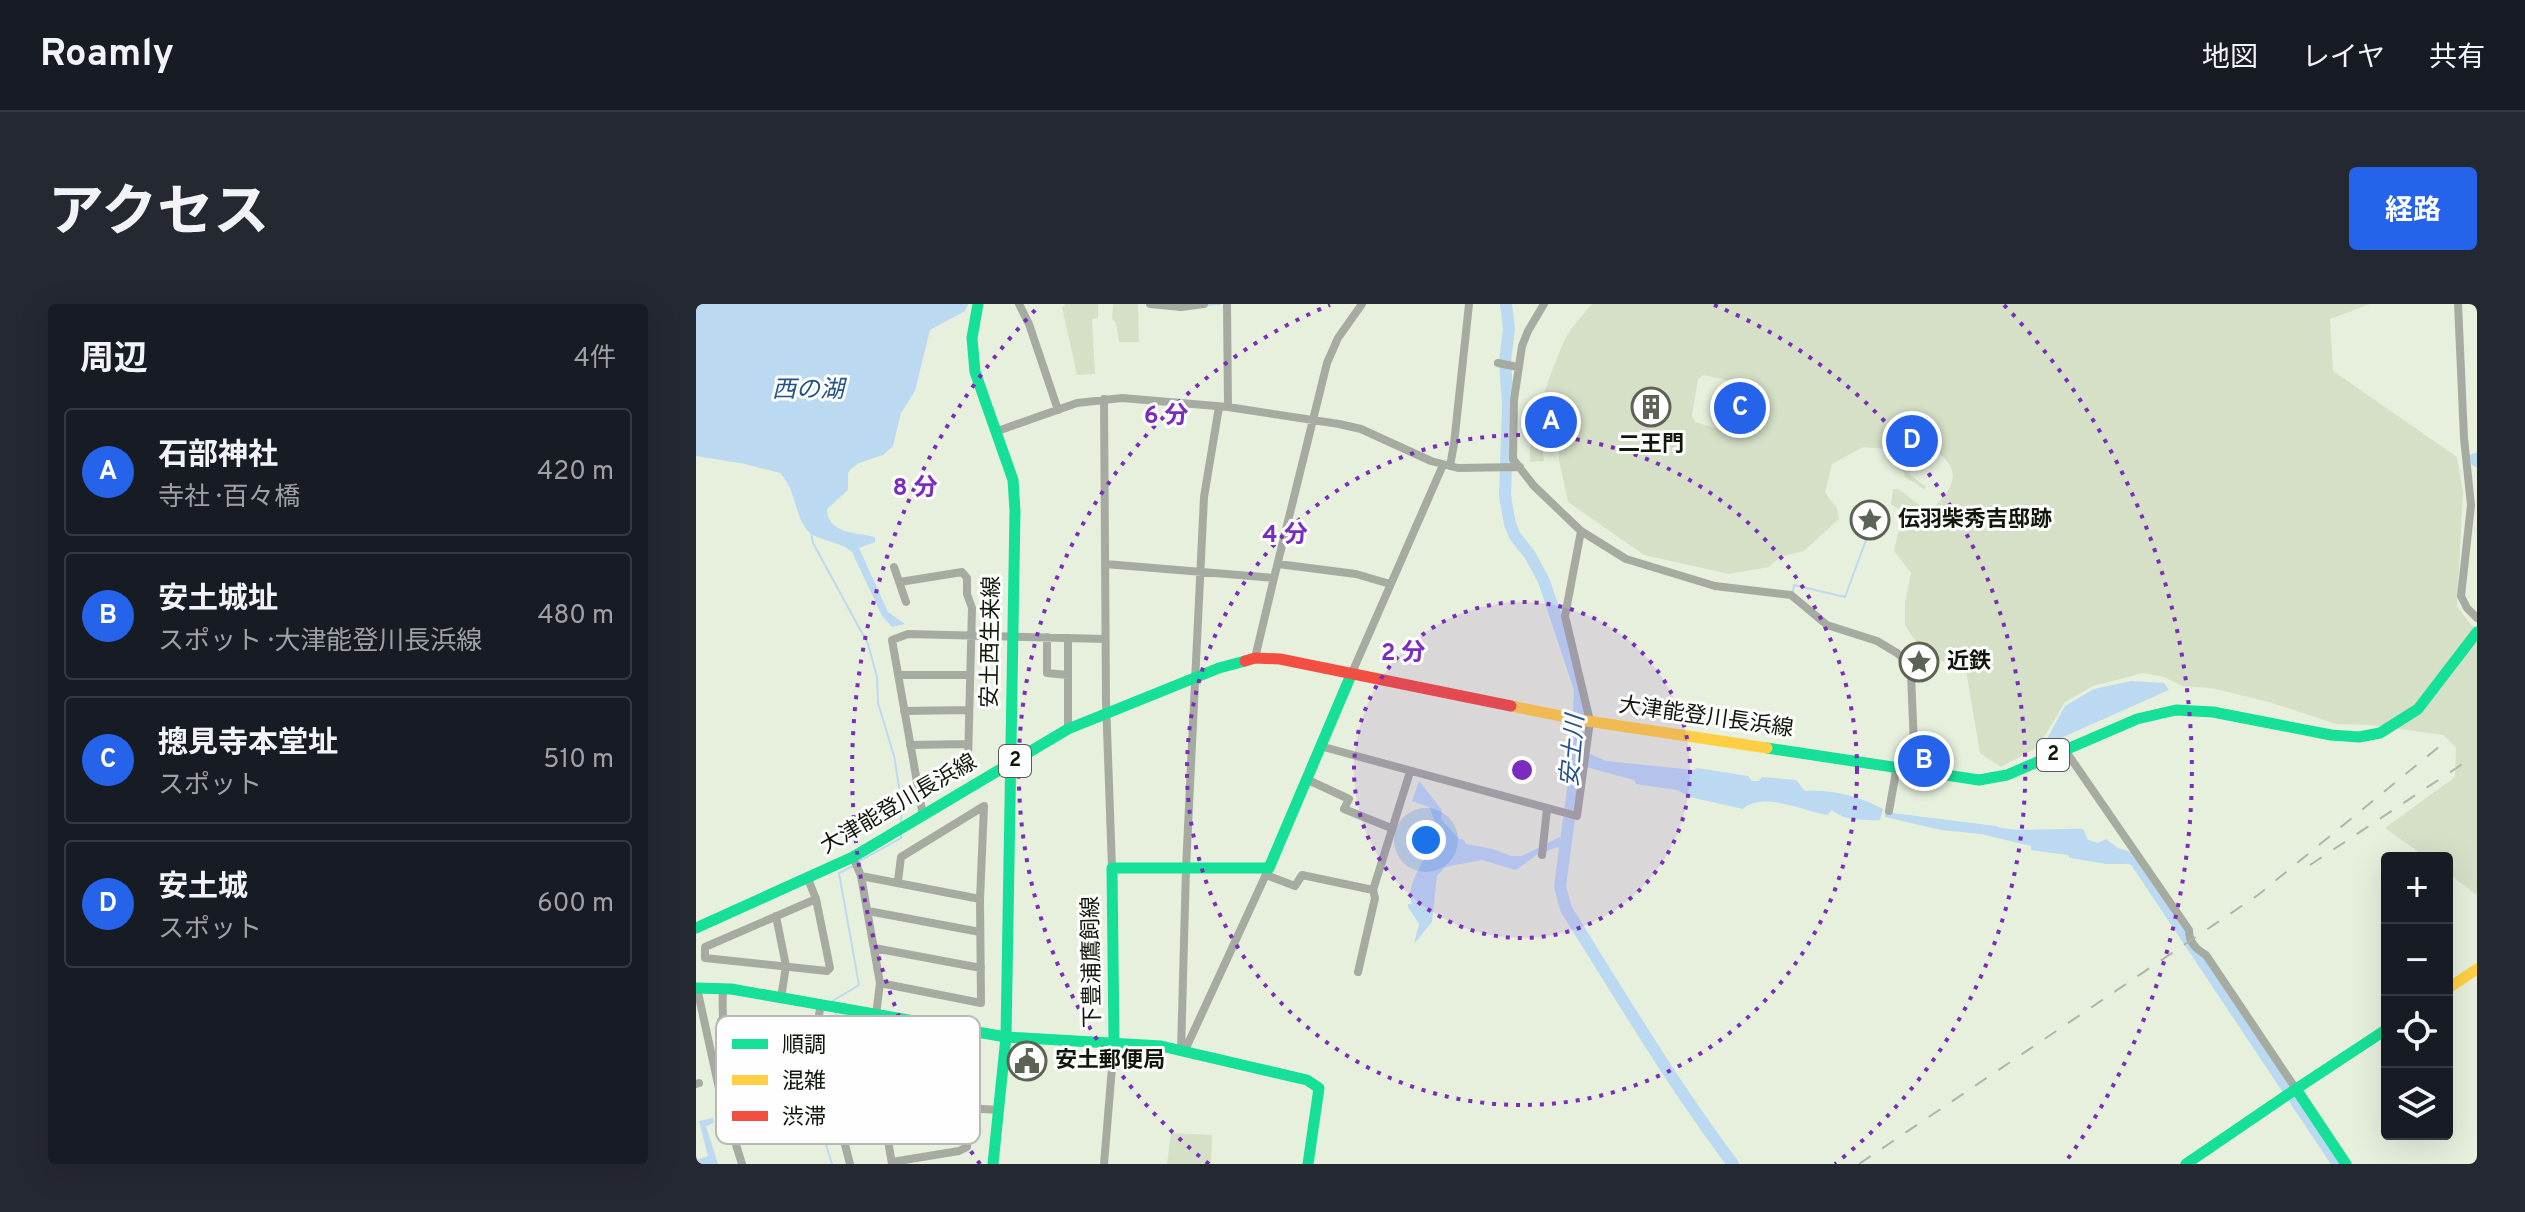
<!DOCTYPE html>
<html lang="ja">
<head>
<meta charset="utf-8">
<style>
  :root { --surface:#171b24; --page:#242831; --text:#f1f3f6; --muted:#9ea1a6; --line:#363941; --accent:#2563eb }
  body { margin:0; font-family:Overpass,"Noto Sans JP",sans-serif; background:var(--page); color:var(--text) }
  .controls { position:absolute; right:24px; bottom:24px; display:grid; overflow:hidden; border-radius:8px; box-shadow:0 8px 32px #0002 }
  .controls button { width:72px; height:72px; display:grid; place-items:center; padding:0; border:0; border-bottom:2px solid var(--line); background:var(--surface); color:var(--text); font:40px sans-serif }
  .you { position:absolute; left:730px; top:536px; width:28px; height:28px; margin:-20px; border:6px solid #fff; border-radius:50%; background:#1a73e8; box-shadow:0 0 0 12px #1a73e833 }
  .badge { display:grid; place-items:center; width:52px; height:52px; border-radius:50%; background:var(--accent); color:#fff; font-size:26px; font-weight:700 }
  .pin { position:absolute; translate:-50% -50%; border:4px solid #fff; box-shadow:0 2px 8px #0006 }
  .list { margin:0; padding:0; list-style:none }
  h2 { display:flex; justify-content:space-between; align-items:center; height:104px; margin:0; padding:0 32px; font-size:34px }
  h2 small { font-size:26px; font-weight:400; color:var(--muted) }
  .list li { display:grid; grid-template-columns:52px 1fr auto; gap:24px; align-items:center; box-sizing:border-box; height:128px; margin:0 16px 16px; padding:0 16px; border:2px solid var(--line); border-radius:8px }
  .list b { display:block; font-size:30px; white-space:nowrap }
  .list p { margin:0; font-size:26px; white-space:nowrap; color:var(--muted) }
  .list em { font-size:26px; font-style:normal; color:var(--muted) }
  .icon { flex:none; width:44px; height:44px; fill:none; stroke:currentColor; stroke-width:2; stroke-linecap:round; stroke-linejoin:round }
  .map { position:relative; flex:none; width:1781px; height:860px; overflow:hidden; border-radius:8px }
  header { display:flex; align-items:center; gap:48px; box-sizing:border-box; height:112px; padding:0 40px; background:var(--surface); border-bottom:2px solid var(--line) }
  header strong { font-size:38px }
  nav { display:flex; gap:44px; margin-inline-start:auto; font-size:28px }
  .intro { display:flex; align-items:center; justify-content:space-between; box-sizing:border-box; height:192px; padding:0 48px }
  h1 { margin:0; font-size:56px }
  .button { padding:20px 36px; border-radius:8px; background:var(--accent); color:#fff; font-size:28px; font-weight:700 }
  main { display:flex; gap:48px; padding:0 48px }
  aside { flex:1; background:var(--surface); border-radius:8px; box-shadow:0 8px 32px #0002 }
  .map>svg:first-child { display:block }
  .green { fill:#d5e0c7; fill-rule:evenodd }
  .water { fill:#bcd9f2 }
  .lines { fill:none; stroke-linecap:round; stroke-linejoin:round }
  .stream { stroke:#bcd9f2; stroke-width:2 }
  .river { stroke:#bcd9f2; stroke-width:12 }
  .street { stroke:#a6aba1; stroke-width:8 }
  .fast { stroke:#16e098; stroke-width:11 }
  .slow { stroke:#ffcf43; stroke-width:11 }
  .jam { stroke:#f24e42; stroke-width:11 }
  .rail { stroke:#aeb4a7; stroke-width:2; stroke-dasharray:14 14; stroke-linecap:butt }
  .ring { fill:none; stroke:#7b2cbf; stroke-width:4; stroke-dasharray:4 8 }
  .labels { text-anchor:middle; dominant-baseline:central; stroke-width:6; stroke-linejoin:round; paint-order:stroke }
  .shield { fill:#fefefe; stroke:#595c54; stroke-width:2 }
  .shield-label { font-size:20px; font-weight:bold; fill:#12170b }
  .poi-label { font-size:22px; font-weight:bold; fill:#12170b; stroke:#fefefe; text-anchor:start }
  .street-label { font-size:22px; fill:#12170b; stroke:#fefefe }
  .water-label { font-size:24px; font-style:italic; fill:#235489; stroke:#fefefe }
  .key { fill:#fefefe; stroke:#b7b9b5; stroke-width:2 }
  .key-label { font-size:22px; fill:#12170b }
  .centre { fill:#7b2cbf; stroke:#fefefe; stroke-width:4 }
  .ring-label { font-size:24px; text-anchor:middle; font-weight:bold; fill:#7b2cbf; stroke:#fefefe; stroke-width:6; stroke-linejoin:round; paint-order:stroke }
</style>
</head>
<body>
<header>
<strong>Roamly</strong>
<nav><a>地図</a><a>レイヤ</a><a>共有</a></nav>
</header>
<div class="intro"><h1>アクセス</h1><a class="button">経路</a></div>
<main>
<aside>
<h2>周辺<small>4件</small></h2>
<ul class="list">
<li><span class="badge">A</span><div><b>石部神社</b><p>寺社 · 百々橋</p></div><em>420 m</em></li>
<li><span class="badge">B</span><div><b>安土城址</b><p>スポット · 大津能登川長浜線</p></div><em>480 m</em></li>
<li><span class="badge">C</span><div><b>摠見寺本堂址</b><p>スポット</p></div><em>510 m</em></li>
<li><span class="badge">D</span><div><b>安土城</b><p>スポット</p></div><em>600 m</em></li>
</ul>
</aside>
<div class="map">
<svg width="1781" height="860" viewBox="0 0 1781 860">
  <rect width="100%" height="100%" fill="#e7f0dd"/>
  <!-- green -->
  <path class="green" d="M370,0H402V14L396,15L399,70L381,71L366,3Z
    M417,0H442L443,38H423L420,19L416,15Z
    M896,0H1674L1634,15L1637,67L1761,153L1767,188L1761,302L1775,321L1781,324V591L1751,569V554H1731L1689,524L1759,473L1760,443L1747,431L1675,421L1640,420L1573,398L1515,384L1486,382L1468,373L1447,369L1397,382L1369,398L1342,443L1305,463L1284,449L1270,366L1228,350L1209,321V298L1215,269L1198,247L1207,208L1195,200L1197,185H1202L1225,202L1240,201C1245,195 1253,187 1255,180C1266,153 1222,137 1204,133L1190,145L1167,143L1136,160L1129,189L1141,204L1143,215L1108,247L1084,253L1073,263L1033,270L948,251L872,198L863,156V121L859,119L860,114L851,113L845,134L848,157L834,158C831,131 857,61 869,35C875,23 887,11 896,0ZM1008,71L1030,76L1035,83L1055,86L1059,92L1056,119L1031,116L1025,126L999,118L996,111L1002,75Z
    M1209,137L1224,141V152L1213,163L1215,167L1213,170L1230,183L1228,185L1209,173L1208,168L1199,163L1205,140Z
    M475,829L516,831L515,860H471Z"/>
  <!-- water -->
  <path class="water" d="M0,0H272L269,7L234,26L219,87L205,109L197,142L187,151L163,159L155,165L152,169V186L131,205C132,231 161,228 179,233V238L163,244L192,308L209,320L196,323L186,312L156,248C143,236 121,238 111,226C98,210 100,185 84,169L49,160L0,152Z
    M1435,377L1468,379L1473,386L1347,442L1369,402L1398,385Z
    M888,447L910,457L998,466L1001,464L1052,472L1056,477H1063L1066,473L1100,476L1109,487C1135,485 1163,492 1187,505L1184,516C1177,517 1154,515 1148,513C1143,511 1139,508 1135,506L1132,511C1107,507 1067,487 1047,505L994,493L981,486L940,480L938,476L886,462Z
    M723,477L746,506L745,515L762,534L768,536L770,540L797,545L815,552H826L864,533V546L862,543L842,550L820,566L786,556L749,563L741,572L736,618L718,640L723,620L712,603V600H716C707,574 741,548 739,521C739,515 735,508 733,503L716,497Z
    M1189,508L1300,522C1313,529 1367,524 1387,525L1392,536L1402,539L1410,535L1435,554L1430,560H1410L1374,554L1372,551L1335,546V542L1285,530L1245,526L1189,513Z
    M17,814L18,819L10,822L22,860H0V856L12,852L3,817Z"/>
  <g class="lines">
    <!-- stream -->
    <path class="stream" d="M510,1L524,0
      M115,228L117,239L172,340L181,373L182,399L198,452L206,501L205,519
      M1097,287L1098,281L1149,293L1170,236
      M162,558L205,534V530
      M135,698L163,681L143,569L157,562
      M115,793L136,860
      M38,819L53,820L74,812L154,777L157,759L139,707"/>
    <!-- river -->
    <path class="river" d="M810,0L813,25L809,57L812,101L809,192L814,220L819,232L834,251L848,277L884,385L881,456L864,582L870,605C924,691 976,779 1037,860
      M1779,155L1781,157
      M1412,547L1439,556L1642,860"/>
    <!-- street -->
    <path class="street" d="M323,0L333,20L362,106
      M454,0L485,3L508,0
      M531,0L532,103
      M848,0L832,27L826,42L818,96L817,155L838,182L885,227L930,255L1019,282L1095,291L1131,321L1181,337L1201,349L1209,356L1215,371L1219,464
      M1762,0L1768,134L1775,201L1765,292L1771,304L1781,314
      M802,59L822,63
      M408,95L410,397L416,564
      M299,128L381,99L426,94L532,103L643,120L665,125L735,157L762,164L824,163
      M754,162L758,140L773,0
      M409,260L578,274L631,59L642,34L666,0
      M582,260L660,270L694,280
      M198,263L210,298
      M204,278L266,268L271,274V290L276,304L272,457L223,486
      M351,333V369L372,371
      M372,334V425
      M559,354L578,274
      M202,371H273
      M655,371L747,161
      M208,407L273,406
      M214,441L272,440
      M624,442L881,512L894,417L869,312L885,227
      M1369,446L1493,626C1493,639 1500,645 1510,651L1600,785
      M610,475L653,495L648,505L695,524
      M1193,507L1201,462
      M227,512L196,336L212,330L409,335
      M846,551L851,505
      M157,553L165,572L184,679L176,743L196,860
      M570,571L599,582L606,571L677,586
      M165,572L284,595
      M112,575L120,595L134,664L131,667L9,654V643L120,595
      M172,607L284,628
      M80,612L90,662L85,694
      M178,644L285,664
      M662,668L679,594L677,586L714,468
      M184,679L285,699L284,595L288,502L205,553L202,577
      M1,684L24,789L46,860
      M27,685C25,725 31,748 41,787L126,763L128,758L119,730L125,701
      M25,717L119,730
      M69,723L84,776
      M485,747L490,744L573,564
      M485,748L490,564L508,193L523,103
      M0,780L3,779
      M41,787L48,806
      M196,858L263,847L271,843V804L303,806
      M154,860L140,806L184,792
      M408,860L418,739"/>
    <!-- fast -->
    <path class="fast" d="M282,0L276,34L279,68L317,176L319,207L310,733L297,860
      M1071,444L1283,476L1311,471L1441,415L1480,406L1517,408L1635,431L1663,433L1684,429L1722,405L1781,328
      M0,624L157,553L372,425L523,364L549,357
      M0,684L35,685L310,733
      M310,733L465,742L611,776L623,784L612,860
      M418,739L416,564H573L655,371
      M1490,860L1600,785
      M1650,860L1600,785L1691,725"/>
    <!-- slow -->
    <path class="slow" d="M815,402L885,416L1071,444
      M1751,685L1781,665"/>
    <!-- jam -->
    <path class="jam" d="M549,357L559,354L584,355L815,402"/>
    <!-- rail -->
    <path class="rail" d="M1614,561L1768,459
      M1163,860L1562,591L1750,437"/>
  </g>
  <!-- distance rings -->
  <circle cx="826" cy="466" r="168" fill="#7b2cbf" fill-opacity=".12"/>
  <g class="ring">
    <circle cx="826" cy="466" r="168"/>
    <circle cx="826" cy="466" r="335"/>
    <path d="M513 860A503 503 0 0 1 634 1M1018 1A503 503 0 0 1 1139 860"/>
    <path d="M284 860A670 670 0 0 1 344 1M1308 1A670 670 0 0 1 1368 860"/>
  </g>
  <!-- icons -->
  <defs>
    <symbol id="building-ring" viewBox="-11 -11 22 22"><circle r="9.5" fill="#fefefe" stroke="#5d6354" stroke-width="1.5"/><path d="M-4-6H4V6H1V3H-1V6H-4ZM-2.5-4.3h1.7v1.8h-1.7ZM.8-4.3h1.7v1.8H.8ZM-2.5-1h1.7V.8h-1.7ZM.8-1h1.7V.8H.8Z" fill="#5d6354"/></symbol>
    <symbol id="sight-ring" viewBox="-11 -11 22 22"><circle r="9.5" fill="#fefefe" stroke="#5d6354" stroke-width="1.5"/><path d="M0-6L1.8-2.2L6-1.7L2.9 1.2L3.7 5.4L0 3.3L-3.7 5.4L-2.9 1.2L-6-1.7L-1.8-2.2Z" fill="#5d6354"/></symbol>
    <symbol id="civic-ring" viewBox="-11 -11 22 22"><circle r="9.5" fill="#fefefe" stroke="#5d6354" stroke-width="1.5"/><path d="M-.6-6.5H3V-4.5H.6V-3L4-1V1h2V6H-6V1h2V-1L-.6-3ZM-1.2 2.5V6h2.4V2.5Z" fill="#5d6354"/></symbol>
  </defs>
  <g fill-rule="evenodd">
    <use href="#building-ring" x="933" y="81" width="44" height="44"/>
    <use href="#sight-ring" x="1152" y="194" width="44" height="44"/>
    <use href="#sight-ring" x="1201" y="336" width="44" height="44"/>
    <use href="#civic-ring" x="309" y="735" width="44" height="44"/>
  </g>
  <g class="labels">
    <!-- shield labels -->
    <g class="shield">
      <rect x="1341" y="435" width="32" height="32" rx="6"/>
      <rect x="303" y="441" width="32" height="32" rx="6"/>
    </g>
    <g class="shield-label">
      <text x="1357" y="451">2</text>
      <text x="319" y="457">2</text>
    </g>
    <!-- poi labels -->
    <g class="poi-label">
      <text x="955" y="141" text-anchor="middle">二王門</text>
      <text x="1202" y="216">伝羽柴秀吉邸跡</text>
      <text x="1251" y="358">近鉄</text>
      <text x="359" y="757">安土郵便局</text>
    </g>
    <!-- street labels -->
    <g class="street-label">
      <text transform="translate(296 338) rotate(-89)">安土西生来線</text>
      <text transform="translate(1010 414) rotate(8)">大津能登川長浜線</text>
      <text transform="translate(203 501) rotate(-30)">大津能登川長浜線</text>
      <text transform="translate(397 658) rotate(-91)">下豊浦鷹飼線</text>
    </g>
    <!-- water labels -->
    <g class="water-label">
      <text x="112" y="87">西の湖</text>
      <text transform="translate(878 447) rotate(-85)">安土川</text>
    </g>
  </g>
  <!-- legend -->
  <rect x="20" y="712" width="264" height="128" rx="12" class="key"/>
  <rect x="36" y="735" width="36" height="10" fill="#16e098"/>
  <rect x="36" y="771" width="36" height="10" fill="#ffcf43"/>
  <rect x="36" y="807" width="36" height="10" fill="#f24e42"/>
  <g class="key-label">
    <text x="86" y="748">順調</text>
    <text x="86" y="784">混雑</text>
    <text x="86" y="820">渋滞</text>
  </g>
  <circle cx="826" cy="466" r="12" class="centre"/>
  <g class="ring-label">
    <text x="470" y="119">6 分</text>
    <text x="219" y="191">8 分</text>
    <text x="589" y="238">4 分</text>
    <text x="707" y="356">2 分</text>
  </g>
</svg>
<div class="controls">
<button>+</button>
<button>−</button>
<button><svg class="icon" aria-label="locate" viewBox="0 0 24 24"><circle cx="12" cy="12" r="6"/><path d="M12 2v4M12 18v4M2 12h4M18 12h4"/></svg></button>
<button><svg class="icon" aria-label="layers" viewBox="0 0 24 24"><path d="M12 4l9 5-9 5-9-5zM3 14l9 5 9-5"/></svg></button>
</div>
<div class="you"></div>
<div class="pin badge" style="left:855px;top:118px">A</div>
<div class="pin badge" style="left:1228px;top:457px">B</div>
<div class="pin badge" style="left:1044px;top:104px">C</div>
<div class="pin badge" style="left:1216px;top:137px">D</div>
</div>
</main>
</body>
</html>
